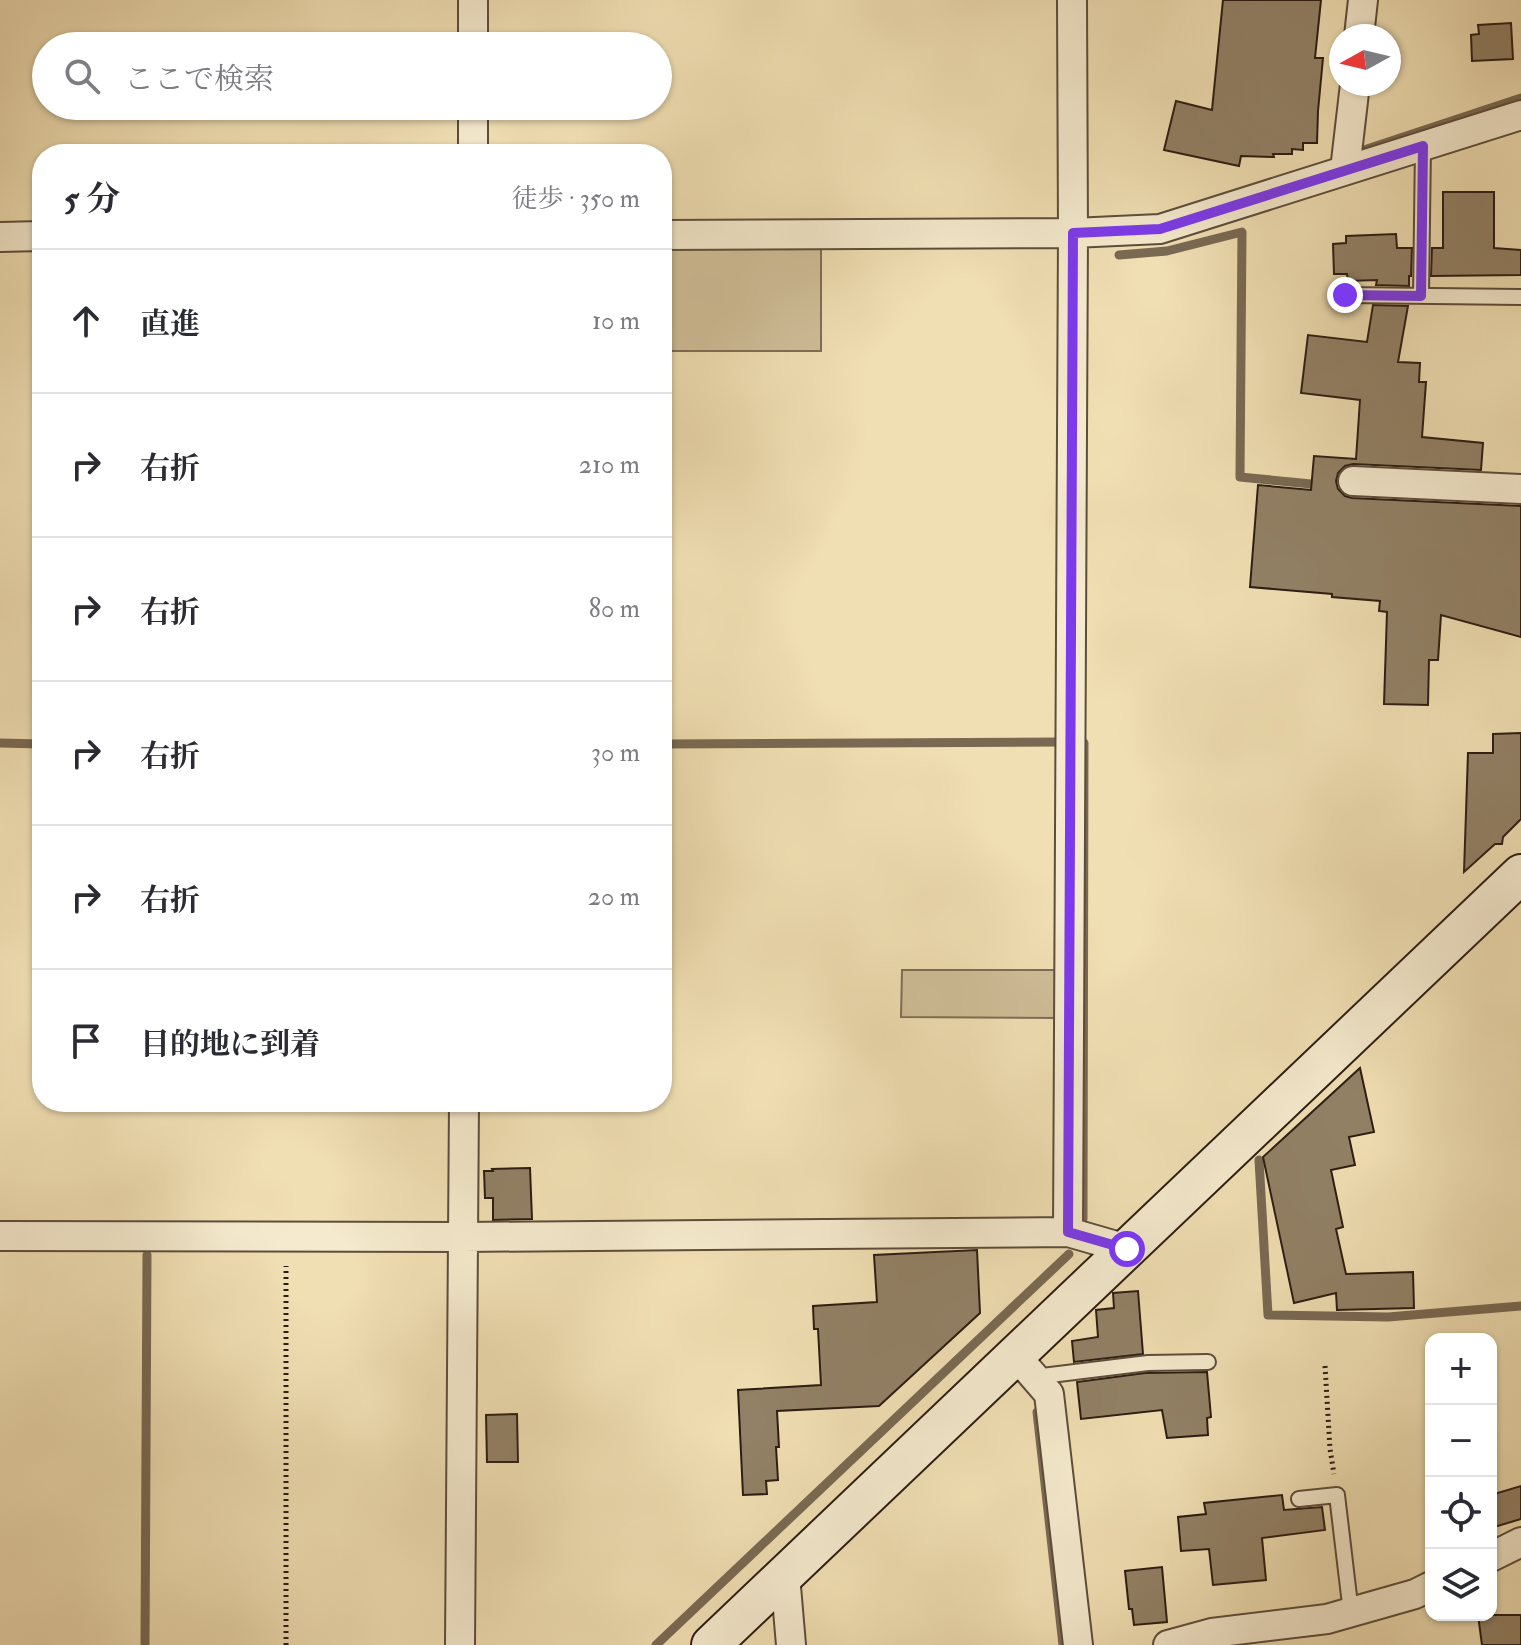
<!DOCTYPE html>
<html lang="ja">
<head>
<meta charset="utf-8">
<style>
  :root { --surface:#fff; --page:#f7f7f7; --text:#2b2b33; --muted:#7c7c81; --line:#e1e1e2 }
  body { margin:0; font-family:"IM FELL Double Pica","Noto Serif JP",serif; background:var(--page); color:var(--text) }
  .controls { position:absolute; right:24px; bottom:24px; display:grid; overflow:hidden; border-radius:16px; box-shadow:0 2px 6px #0004 }
  .controls button { width:72px; height:72px; display:grid; place-items:center; padding:0; border:0; border-bottom:2px solid var(--line); background:var(--surface); color:var(--text); font:40px sans-serif }
  .compass { position:absolute; left:1329px; top:24px; width:72px; height:72px; border-radius:50%; background:var(--surface); box-shadow:0 2px 6px #0004; rotate:262deg }
  .stop { position:absolute; width:24px; height:24px; margin:-18px; border:6px solid #7c3aed; border-radius:50%; background:#fff }
  .stop.end { background:#7c3aed; border-color:#fff; box-shadow:0 2px 8px #0008 }
  .list { margin:0; padding:0; list-style:none }
  h2 { display:flex; justify-content:space-between; align-items:center; height:104px; margin:0; padding:0 32px; font-size:34px }
  h2 small { font-size:26px; font-weight:400; color:var(--muted) }
  .list li { display:grid; grid-template-columns:52px 1fr auto; gap:24px; align-items:center; box-sizing:border-box; height:144px; padding:0 32px; border-top:2px solid var(--line) }
  .list b { display:block; font-size:30px; white-space:nowrap }
  .list em { font-size:26px; font-style:normal; color:var(--muted) }
  .icon { flex:none; width:44px; height:44px; fill:none; stroke:currentColor; stroke-width:2; stroke-linecap:round; stroke-linejoin:round }
  .map { position:relative; flex:none; width:1521px; height:1645px; overflow:hidden }
  .search { position:absolute; background:var(--surface); box-shadow:0 2px 6px #0004; left:32px; top:32px; width:640px; height:88px; display:flex; align-items:center; gap:20px; box-sizing:border-box; padding:0 28px; border-radius:44px; color:var(--muted); font-size:30px }
  .panel { position:absolute; background:var(--surface); box-shadow:0 2px 6px #0004; left:32px; top:144px; width:640px; height:968px; border-radius:32px }
  .map>svg:first-child { display:block }
  .green { fill:#cfbe98; stroke:#7e6d56; stroke-width:2 }
  .lines { fill:none; stroke-linecap:round; stroke-linejoin:round }
  .stream { stroke:#796953; stroke-width:9 }
  .building { fill:#928166; stroke:#2c1c13; stroke-width:2 }
  .lane-casing { stroke:#5d4d3b; stroke-width:18 }
  .street-casing { stroke:#5d4d3b; stroke-width:32 }
  .secondary-casing { stroke:#2c1c13; stroke-width:42 }
  .path { stroke:#2c1c13; stroke-width:5; stroke-dasharray:2 4; stroke-linecap:butt }
  .lane { stroke:#f5eace; stroke-width:14 }
  .street { stroke:#f5eace; stroke-width:28 }
  .secondary { stroke:#f5eace; stroke-width:38 }
  .route { stroke:#7c3aed; stroke-width:10 }
</style>
</head>
<body>
<div class="map">
<svg width="1521" height="1645" viewBox="0 0 1521 1645">
  <rect width="100%" height="100%" fill="#f0dfb3"/>
  <filter id="stains"><feTurbulence type="fractalNoise" baseFrequency=".0025" numOctaves="4"/><feColorMatrix values="0 0 0 0 .2 0 0 0 0 .09 0 0 0 0 .02 0 0 0 .5 -.17"/></filter>
  <radialGradient id="worn" r=".72"><stop offset=".6" stop-color="#630" stop-opacity="0"/><stop offset="1" stop-color="#630" stop-opacity=".3"/></radialGradient>
  <!-- green -->
  <path class="green" d="M662,246H821V351H662Z
    M902,970H1062V1018L901,1017Z"/>
  <g class="lines">
    <!-- stream -->
    <path class="stream" d="M1361,151L1521,98
      M1119,255L1167,251L1242,232L1240,477L1322,485
      M0,743L42,744
      M662,744L1061,742
      M1259,1160L1268,1315L1388,1317L1521,1306
      M1083,1219L1084,743
      M1037,1412L1063,1645
      M145,1645L147,1255
      M656,1645L1069,1254"/>
  </g>
  <!-- building -->
  <path class="building" d="M1223,0H1321L1315,58H1323L1318,111L1317,143H1303V150L1292,149V154H1273L1274,157L1241,156L1239,166L1164,150L1176,101L1212,110Z
    M1511,23L1513,59L1472,61L1471,35L1479,34L1478,25Z
    M1443,192H1494V248L1521,250V275L1431,276L1432,248H1443Z
    M1396,234L1397,248H1412L1411,276H1409V286L1376,285L1377,280L1348,281L1347,274H1334L1333,244L1346,243V236Z
    M1373,305L1408,306L1398,362L1420,363L1419,382H1426L1422,437L1483,443L1481,470L1353,464L1345,466L1338,473L1336,481L1338,489L1345,496L1352,498L1521,506V637L1441,615L1438,660H1429L1428,705L1384,704L1387,612L1379,611L1380,601L1332,597V594L1250,587L1258,485L1311,490L1314,456L1356,459L1360,400L1301,393L1308,335L1367,342Z
    M1521,733V819L1503,837L1502,844H1495L1464,872L1468,753H1493V734Z
    M1360,1068L1374,1132L1349,1137L1355,1165L1331,1170L1343,1227L1336,1229L1346,1274L1413,1272L1414,1308L1337,1310L1336,1293L1294,1303L1263,1157Z
    M530,1168L532,1219L493,1220V1198H485L484,1171H493L492,1169Z
    M977,1250L980,1313L879,1406L777,1411L779,1447H776L778,1480L766,1481L767,1494L743,1495L738,1390L821,1385L818,1329H814L813,1306L877,1302L874,1255Z
    M1138,1291L1143,1354L1074,1362L1072,1341L1098,1337L1096,1310L1114,1308L1113,1293Z
    M1207,1372L1211,1417L1207,1418L1208,1435L1167,1438L1162,1410L1081,1419L1077,1382L1145,1373Z
    M517,1414L518,1462H487L486,1415Z
    M1521,1486V1519L1491,1528V1495Z
    M1282,1495L1284,1510L1322,1507L1325,1530L1262,1538L1266,1580L1213,1585L1209,1549L1181,1551L1178,1517L1206,1514L1204,1503Z
    M1162,1567L1167,1622L1134,1625L1132,1609H1129L1125,1571Z
    M1478,1615H1521V1645H1482Z"/>
  <g class="lines">
    <defs>
      <path id="lane" d="M1345,295L1521,297
        M1421,296L1423,146
        M1034,1377L1148,1363L1208,1362
        M1299,1499L1337,1495L1351,1613"/>
      <path id="street" d="M1359,36L1363,0
        M473,46V0
        M473,154V106
        M1345,170L1355,84
        M662,235L1073,233L1160,229L1521,115
        M0,237L42,236
        M1353,481L1521,489
        M1068,1232L1073,233L1072,0
        M0,1236L463,1237L1068,1232L1127,1249
        M1016,1356L1049,1394L1078,1645
        M1491,1557L1521,1542
        M785,1575L791,1645
        M460,1645L464,1102
        M1168,1645L1212,1633L1327,1619L1415,1594L1431,1586"/>
      <path id="secondary" d="M711,1645L1521,874"/>
    </defs>
    <!-- lane casing -->
    <use href="#lane" class="lane-casing"/>
    <!-- street casing -->
    <use href="#street" class="street-casing"/>
    <!-- secondary casing -->
    <use href="#secondary" class="secondary-casing"/>
    <!-- path -->
    <path class="path" d="M1325,1366L1330,1449L1334,1474
      M286,1645V1266"/>
    <!-- lane -->
    <use href="#lane" class="lane"/>
    <!-- street -->
    <use href="#street" class="street"/>
    <!-- secondary -->
    <use href="#secondary" class="secondary"/>
  </g>
  <g class="lines">
    <!-- route -->
    <path class="route" d="M1127,1249L1068,1232L1073,233L1160,229L1423,146L1421,296L1345,295"/>
  </g>
  <rect width="100%" height="100%" filter="url(#stains)"/>
  <rect width="100%" height="100%" fill="url(#worn)"/>
</svg>
<div class="controls">
<button>+</button>
<button>−</button>
<button><svg class="icon" aria-label="locate" viewBox="0 0 24 24"><circle cx="12" cy="12" r="6"/><path d="M12 2v4M12 18v4M2 12h4M18 12h4"/></svg></button>
<button><svg class="icon" aria-label="layers" viewBox="0 0 24 24"><path d="M12 4l9 5-9 5-9-5zM3 14l9 5 9-5"/></svg></button>
</div>
<svg class="compass" viewBox="-18 -18 36 36"><path d="M0-13l5 13h-10z" fill="#e53935"/><path d="M0 13l5-13h-10z" fill="#7c7c81"/></svg>
<div class="stop" style="left:1127px;top:1249px"></div>
<div class="stop end" style="left:1345px;top:295px"></div>
<div class="search"><svg class="icon" aria-label="search" viewBox="0 0 24 24"><circle cx="10" cy="10" r="6"/><path d="M15 15l6 6"/></svg>ここで検索</div>
<section class="panel">
<h2>5 分<small>徒歩 · 350 m</small></h2>
<ul class="list">
<li><svg class="icon" aria-label="ahead" viewBox="0 0 24 24"><path d="M12 20V5M6 11l6-6 6 6"/></svg><div><b>直進</b></div><em>10 m</em></li>
<li><svg class="icon" aria-label="right" viewBox="0 0 24 24"><path d="M7 20v-9h11M14 6l5 5-5 5"/></svg><div><b>右折</b></div><em>210 m</em></li>
<li><svg class="icon" aria-label="right" viewBox="0 0 24 24"><path d="M7 20v-9h11M14 6l5 5-5 5"/></svg><div><b>右折</b></div><em>80 m</em></li>
<li><svg class="icon" aria-label="right" viewBox="0 0 24 24"><path d="M7 20v-9h11M14 6l5 5-5 5"/></svg><div><b>右折</b></div><em>30 m</em></li>
<li><svg class="icon" aria-label="right" viewBox="0 0 24 24"><path d="M7 20v-9h11M14 6l5 5-5 5"/></svg><div><b>右折</b></div><em>20 m</em></li>
<li><svg class="icon" aria-label="arrive" viewBox="0 0 24 24"><path d="M6 21V4h12l-3 4 3 4H6"/></svg><div><b>目的地に到着</b></div></li>
</ul>
</section>
</div>
</body>
</html>
